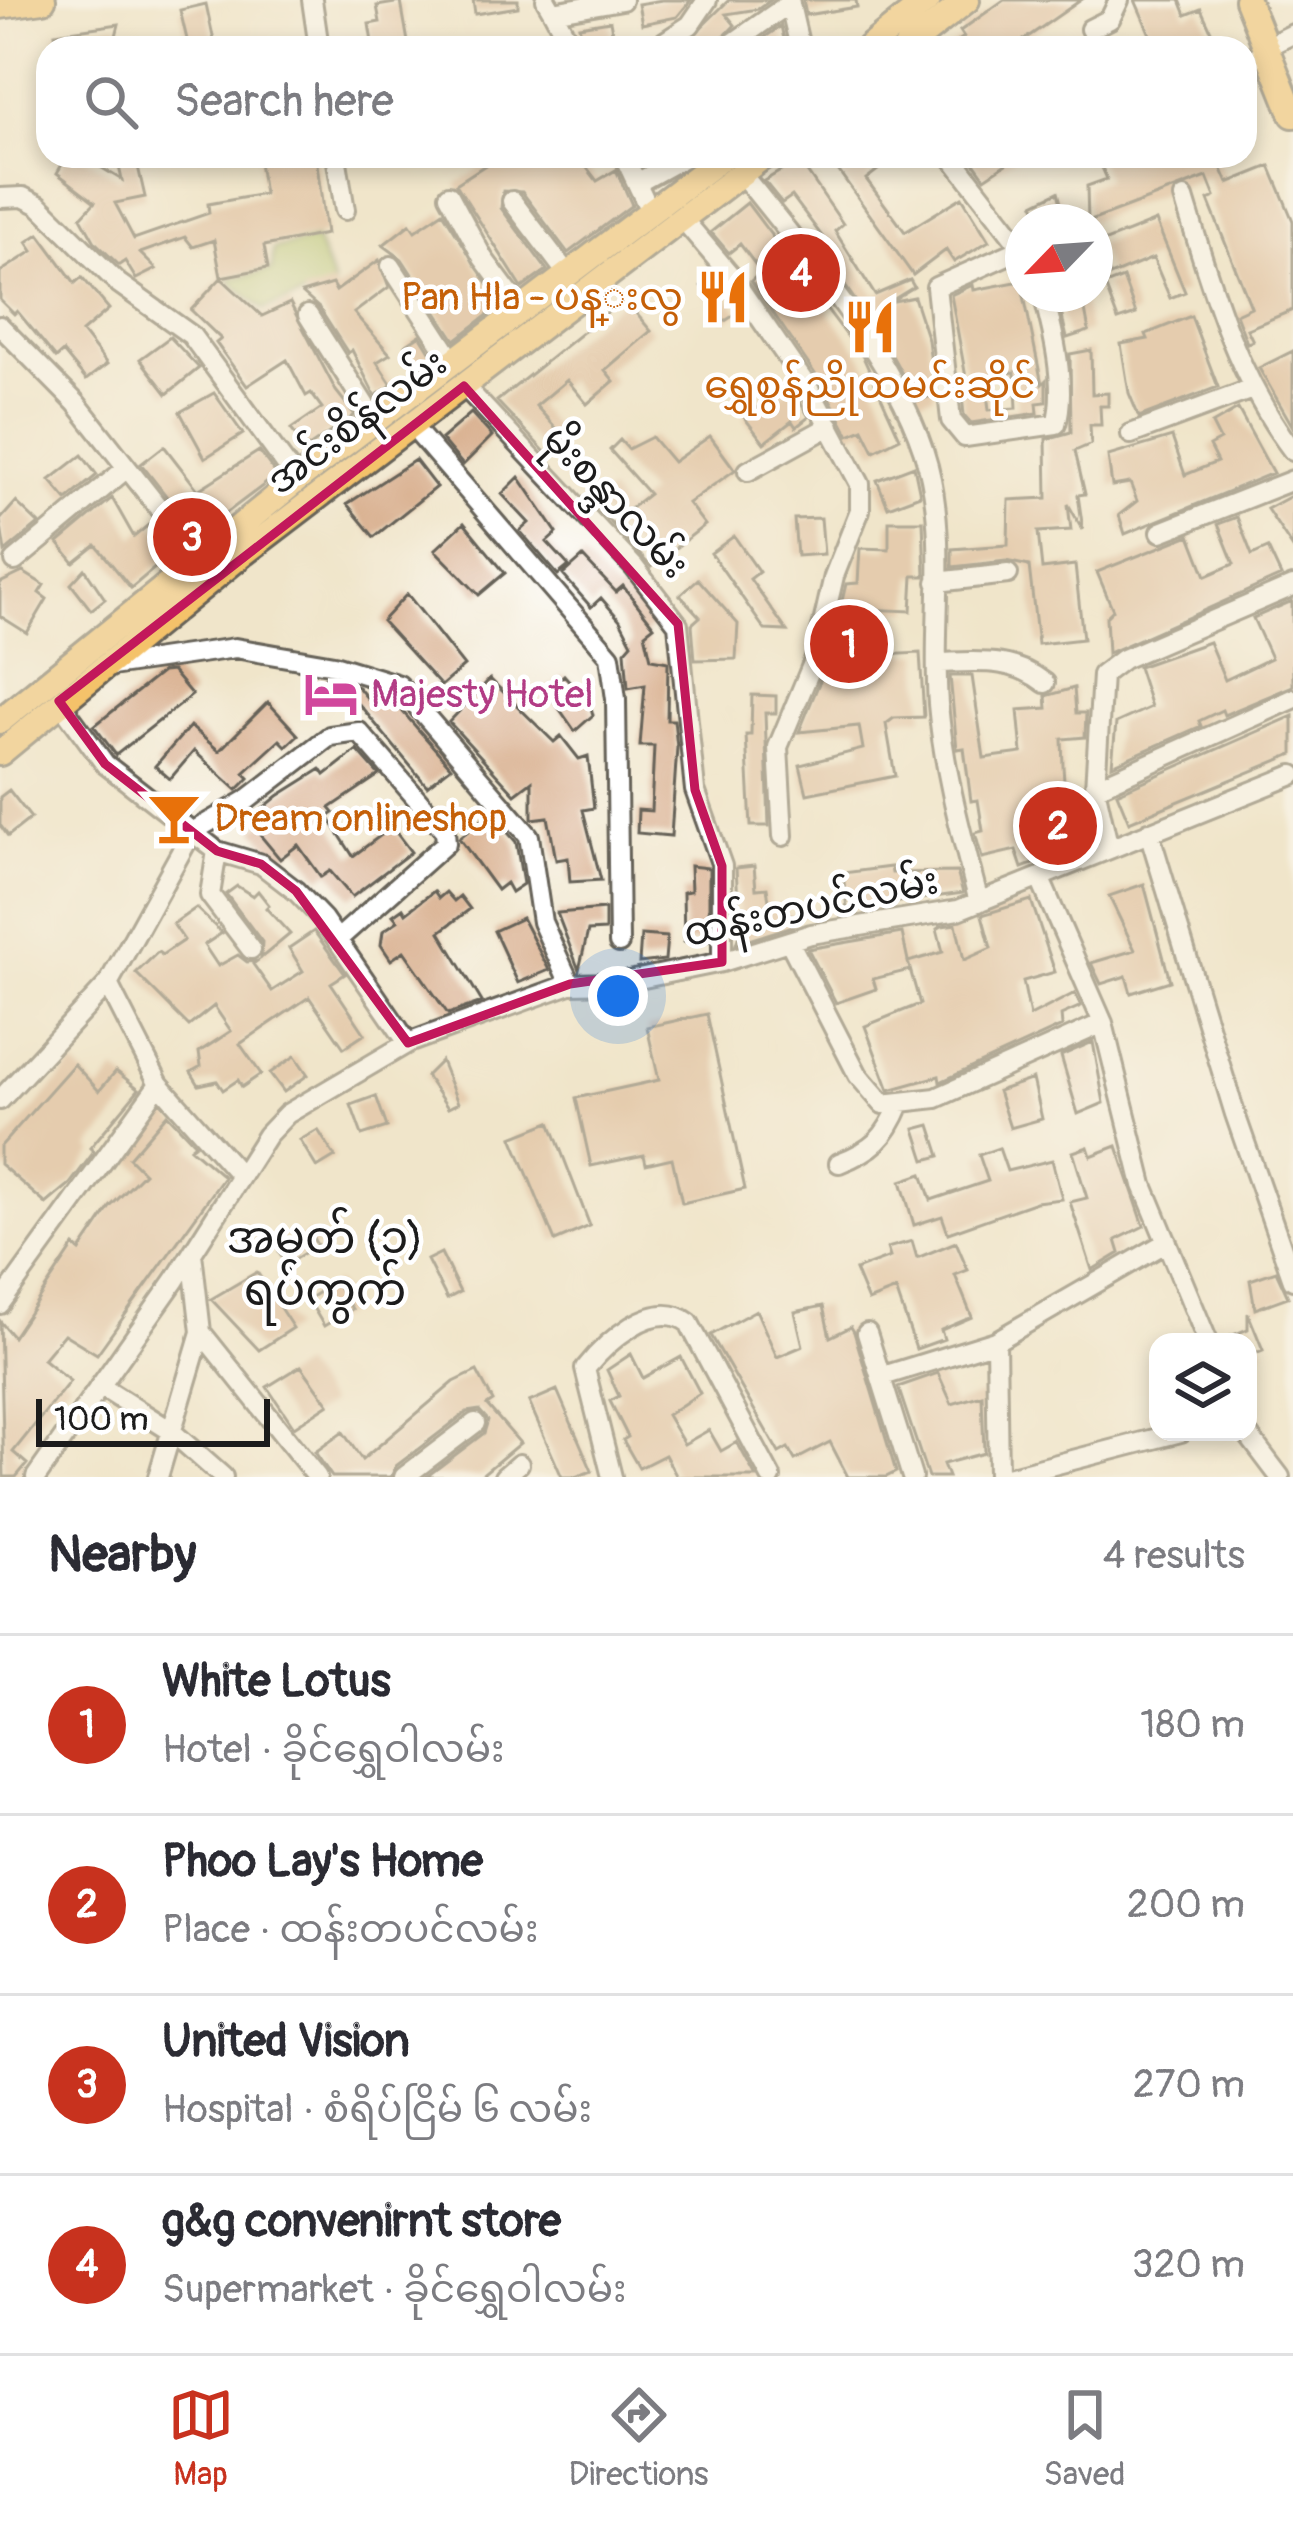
<!DOCTYPE html>
<html lang="en">
<head>
<meta charset="utf-8">
<style>
  :root { --surface:#fff; --page:#f7f7f7; --text:#2b2b33; --muted:#7c7c81; --line:#e1e1e2; --accent:#c8321e }
  body { margin:0; font-family:Pangolin,"Noto Sans Myanmar",sans-serif; background:var(--page); color:var(--text) }
  .controls { position:absolute; right:36px; bottom:36px; display:grid; overflow:hidden; border-radius:24px; box-shadow:0 6px 18px #0003 }
  .controls button { width:108px; height:108px; display:grid; place-items:center; padding:0; border:0; border-bottom:3px solid var(--line); background:var(--surface); color:var(--text); font:60px sans-serif }
  .compass { position:absolute; left:1005px; top:204px; width:108px; height:108px; border-radius:50%; background:var(--surface); box-shadow:0 6px 18px #0003; rotate:245deg }
  .scale { position:absolute; left:36px; bottom:30px; width:234px; box-sizing:border-box; padding-left:12px; border:6px solid #1c1c1c; border-top:0; font-size:33px; line-height:42px; white-space:nowrap; color:#1c1c1c; -webkit-text-stroke:9px #fff; paint-order:stroke }
  .you { position:absolute; left:618px; top:996px; width:42px; height:42px; margin:-30px; border:9px solid #fff; border-radius:50%; background:#1a73e8; box-shadow:0 0 0 18px #1a73e833 }
  .badge { display:grid; place-items:center; width:78px; height:78px; border-radius:50%; background:var(--accent); color:#fff; font-size:39px; font-weight:700 }
  .pin { position:absolute; translate:-50% -50%; border:6px solid #fff; box-shadow:0 3px 12px #0006 }
  .list { margin:0; padding:0; list-style:none }
  h2 { display:flex; justify-content:space-between; align-items:center; height:156px; margin:0; padding:0 48px; font-size:51px }
  h2 small { font-size:39px; font-weight:400; color:var(--muted) }
  .list li { display:grid; grid-template-columns:78px 1fr auto; gap:36px; align-items:center; box-sizing:border-box; height:180px; padding:0 48px; border-top:3px solid var(--line) }
  .list b { display:block; font-size:45px; white-space:nowrap }
  .list p { margin:0; font-size:39px; white-space:nowrap; color:var(--muted) }
  .list em { font-size:39px; font-style:normal; color:var(--muted) }
  .icon { flex:none; width:66px; height:66px; fill:none; stroke:currentColor; stroke-width:2; stroke-linecap:round; stroke-linejoin:round }
  .map { position:relative; flex:none; width:1293px; height:1477px; overflow:hidden }
  .search { position:absolute; background:var(--surface); box-shadow:0 6px 18px #0003; left:36px; right:36px; top:36px; height:132px; display:flex; align-items:center; gap:30px; box-sizing:border-box; padding:0 42px; border-radius:36px; color:var(--muted); font-size:45px }
  .sheet { height:876px; background:var(--surface) }
  nav { display:flex; justify-content:space-around; align-items:center; box-sizing:border-box; height:168px; border-top:3px solid var(--line); background:var(--surface); font-size:33px; color:var(--muted) }
  nav a { display:grid; justify-items:center; gap:6px }
  nav .on { color:var(--accent) }
  .map>svg:first-child { display:block }
  .green { fill:#a9bf64; stroke:#626e40; stroke-width:3 }
  .building { fill:#d8ae8c; fill-rule:evenodd }
  .lines { fill:none; stroke-linecap:round; stroke-linejoin:round }
  .minor-casing { stroke:#666259; stroke-width:24 }
  .major-casing { stroke:#666259; stroke-width:30 }
  .minor { stroke:#fff; stroke-width:18 }
  .major { stroke:#f4c26a; stroke-width:24 }
  .marked { fill:none; stroke:#c2185b; stroke-width:9; stroke-linejoin:round }
  .labels { text-anchor:middle; dominant-baseline:central; stroke-width:9; stroke-linejoin:round; paint-order:stroke }
  .food-label { font-size:39px; fill:#c56008; stroke:#fff; text-anchor:end }
  .street-label { font-size:39px; fill:#1c1c1c; stroke:#fff }
  .hotel-label { font-size:39px; fill:#b23c85; stroke:#fff; text-anchor:start }
  .quarter-label { font-size:45px; fill:#1c1c1c; stroke:#fff }
</style>
</head>
<body>
<div class="map">
<svg width="1293" height="1477" viewBox="0 0 1293 1477">
  <rect width="100%" height="100%" fill="#fff"/>
  <filter id="ink" filterUnits="userSpaceOnUse"><feTurbulence type="fractalNoise" baseFrequency=".00833" numOctaves="2"/><feDisplacementMap in="SourceGraphic" scale="24" xChannelSelector="R" yChannelSelector="G"/><feConvolveMatrix kernelMatrix="1 2 1 2 8 2 1 2 1" color-interpolation-filters="sRGB"/></filter>
  <filter id="wash" filterUnits="userSpaceOnUse"><feTurbulence type="fractalNoise" baseFrequency=".004" numOctaves="4" result="noise"/><feDisplacementMap in="SourceGraphic" scale="48" xChannelSelector="R" yChannelSelector="G"/><feGaussianBlur stdDeviation="2.7" result="paint"/><feColorMatrix in="noise" values="0 0 0 0 0 0 0 0 0 0 0 0 0 0 0 0 0 1.4 0 .05"/><feComposite in="paint" operator="in"/></filter>
  <g filter="url(#wash)">
    <rect width="100%" height="100%" fill="#f0e5ca"/>
    <!-- green -->
    <path class="green" d="M316,239L334,285C313,295 287,299 264,310L227,279L272,270L273,249Z"/>
    <g id="blocks">
      <!-- building -->
      <path class="building" d="M473,0H518V7L475,14Z
        M662,0H691L677,17L642,24L638,4Z
        M729,0H771L758,9L726,14L735,25L713,48H680Z
        M803,0H856L857,7L806,15Z
        M1004,0H1081L1012,48H948L964,37L960,31Z
        M1135,0H1180L1186,15L1201,9L1219,48H1156Z
        M401,2L408,42L373,48L369,24L380,22L377,6Z
        M206,4L215,46L189,48L180,10Z
        M610,21L615,48H585L579,26Z
        M119,24L113,48H57L55,33Z
        M781,26L786,48H749Z
        M67,156H82L122,180L118,162L136,158L145,197L115,203L134,239L209,213L208,204L264,194L258,156H316L326,234L264,246L268,268L221,277L214,240L193,247L185,237L140,253L156,269L136,279L125,261L119,265L95,242L81,217L95,202L57,173Z
        M486,156H578L597,181L616,170L632,205L568,253L522,192L503,191L501,208L547,270L522,288L456,184L490,162Z
        M828,156H875L883,166L866,179L905,232L962,197L989,241L954,262L946,250L913,275Z
        M969,156H1018L985,178Z
        M1097,156H1216L1228,183L1270,166L1293,221V310L1247,329L1253,341L1247,343L1236,314L1251,307L1208,200L1215,197L1207,177L1088,222L1087,186L1107,179Z
        M799,160L843,224L835,231L875,295L910,280L914,287L889,302L914,297L928,340L935,395L917,401L885,343L827,260L836,255L792,196L782,203L764,181Z
        M1058,192L1066,222H1043L1034,204Z
        M747,203L863,357L900,438L874,451L863,429L849,435L822,384L751,281L761,272L740,244L729,253L711,232Z
        M443,212L501,305L455,340L402,259L383,245L410,224L415,231Z
        M1156,221L1185,292L1170,298L1153,258L1110,276L1098,244Z
        M39,234L75,283L82,277L109,309L82,332L107,364L86,380L63,352L56,358L17,311L14,314L0,300V272L33,251L27,242Z
        M379,260L389,287L354,313L390,354L377,362L392,385L375,396L352,350L348,353L319,308L302,293L332,284L336,291Z
        M713,276L739,312L725,321L701,286Z
        M221,278L262,316L290,303L336,391L355,415L306,449L291,429L322,408L311,393L306,396L287,360L247,386L216,343L221,339L191,310Z
        M1123,278L1136,314L1118,320L1105,285Z
        M1021,281L1042,384L1046,380V402L1037,403L1038,413L971,423L964,415L961,386L967,383L951,295L973,285L974,290ZM1015,372L1017,408L989,410L985,376Z
        M1082,294L1089,331L1067,338L1057,295Z
        M624,299L651,331L605,370L614,381L587,404L567,380L536,406L564,437L546,453L497,401Z
        M1191,316L1218,387L1139,417L1129,393L1121,344L1148,339L1146,334Z
        M420,335L433,356L419,366L405,345Z
        M170,337L199,368L167,394L140,359Z
        M1091,350L1092,394L1108,393V406H1100L1101,425H1090L1091,444L1075,451L1085,494L1078,495L1083,530L1068,504L1071,530L1038,532L1042,569L1075,565L1083,639L1038,644L1029,566L1006,561L952,567V549L1008,545L1009,500L1047,498L1046,439L1071,432L1070,354Z
        M1293,351V427L1259,368Z
        M791,387L809,417L796,427L792,421L764,443L743,416Z
        M214,393L243,434L205,458L180,412Z
        M1238,409L1273,473L1125,534L1119,515L1137,501L1130,483L1112,486L1108,456L1172,437L1185,475L1217,462L1209,446L1220,440L1212,424Z
        M471,413L492,436L463,465L441,439Z
        M710,436L735,470L688,503L705,525L651,567L595,505L609,491L626,512L649,494L610,450L620,440L628,449L652,437L673,462Z
        M164,446L198,490L259,451L277,475L197,535L141,464Z
        M82,455L97,475L67,500L50,480Z
        M415,460L436,487L374,537L347,504Z
        M914,466L920,495L888,507L877,480Z
        M519,477L557,533L547,542L569,566L558,575L520,531L529,523L502,494Z
        M1293,495V548L1267,509Z
        M112,498L134,537L152,522L175,551L131,588L96,545L74,563L58,543Z
        M16,502L39,524L5,552L0,520Z
        M1237,517L1252,555L1268,548L1281,576L1108,653L1106,617L1113,610L1097,572L1190,535L1206,576L1234,564L1218,524Z
        M821,518L824,554L797,556L794,519Z
        M889,521H923L925,576H913L911,611L866,609L864,656L920,653L924,717L894,718L886,724L895,776L807,794L800,765L863,749L859,726L799,732L828,661L846,584L858,583L860,548L889,549Z
        M464,523L505,573L479,595L435,550Z
        M734,536L759,572L750,579L787,631L765,630L711,553Z
        M583,557L616,592L623,586L654,626L645,633L651,659L668,662L667,720H674L677,747L671,836L637,833L638,810L651,811L654,746H640L645,685L628,688L625,651L632,643L620,620L601,598L591,607L563,575Z
        M85,569L105,599L91,610L71,584Z
        M23,572L44,585L39,593L47,599L27,633L0,616V583Z
        M698,579L738,624L736,659L695,660L692,624L700,617L680,595Z
        M407,594L464,666L441,686L382,621Z
        M1292,601L1293,686L1224,715L1222,710L1199,721L1201,726L1112,765L1116,723L1151,707L1138,667L1209,642L1225,680L1271,658L1253,618Z
        M172,671L192,695L116,755L94,726L162,672Z
        M564,675L590,704L593,715L575,731L547,691Z
        M950,676H972L984,758L1022,753L1018,710L1047,708L1046,696L1074,688L1076,713H1086L1085,737L1062,739L1063,766L1065,796L1083,845L1022,868L1016,850L982,858L975,833L983,831L978,800L971,801L964,748L957,749Z
        M326,677L358,687L367,698L375,692L389,696L451,767L427,786L359,704L351,708L314,688Z
        M490,679L554,742L561,736L579,759L588,756L594,808L583,810L601,880L570,882L568,858L556,860L548,817L532,819V781L515,794L449,722Z
        M752,695L776,696V713H765L769,826H751L746,735H751Z
        M268,702L298,735L286,746L280,740L244,773L249,778L237,790L194,751L170,779L155,766L190,726L219,751Z
        M1293,716V754L1129,822L1117,793Z
        M357,750L379,775L330,808L334,813L328,817L353,856L392,827L411,852L352,897L330,871L321,877L298,845L280,859L255,829L268,818L262,809L278,796L321,769L325,775Z
        M9,790L31,818L8,836L0,825V797Z
        M491,813L516,842L523,884L511,892L506,883L497,890L459,838Z
        M690,866L709,868V941L684,942L683,892L691,891Z
        M754,866L756,889L767,888L770,907L786,905L784,913L792,915L793,926L736,944L740,932L736,868Z
        M891,867L892,873L957,872L963,893L847,909L843,873Z
        M1144,884L1170,981L1131,993L1126,976L1101,984L1091,963L1135,950L1109,896Z
        M237,886L253,896L258,891L269,905L266,908L290,934L261,958L262,942L226,894Z
        M434,891L439,898L446,892L454,901L460,896L470,909L440,932L482,1002L448,1014L404,951L391,960L381,945L383,931L398,921L393,915L403,908L406,913Z
        M1031,900L1055,972L1023,981L1030,1016L1075,993L1081,1006L1061,1015L1062,1026L940,1082L939,1076L889,1090L865,1026L920,1004L908,962L943,952L937,929L942,926L956,924L964,960L991,948L982,915Z
        M196,908L222,933L204,945L218,966L238,955L247,962L257,961L253,964L272,991L303,971L289,948L314,931L345,974L331,983L365,1034L344,1048L309,997L240,1044L261,1074L242,1087L238,1080L223,1090L217,1081L199,1085L191,1072L201,1066L199,1052L231,1031L214,1006L189,1026L136,973L158,952L162,955L184,940L173,924Z
        M605,909V930L588,931L579,970L557,913Z
        M522,918L549,970L518,983L494,931Z
        M902,933L910,970L873,979L876,989L836,1003L808,949Z
        M641,935L667,937L665,960L639,963Z
        M707,1014L745,1189L682,1203L672,1158L646,1164L644,1155L591,1166L576,1098L659,1080L647,1027Z
        M1093,1042L1104,1103L1078,1114L1061,1056Z
        M295,1056L308,1075L284,1092L270,1073Z
        M441,1061L458,1103L448,1108L426,1076Z
        M74,1064L99,1091L116,1071L139,1089L90,1148L94,1152L70,1184L46,1204L0,1164V1147Z
        M1033,1079L1042,1119L1010,1128L998,1091Z
        M376,1096L387,1127L362,1135L351,1105Z
        M167,1114L195,1144L190,1148L224,1177L97,1354L64,1334L43,1359L70,1381L13,1452L27,1464L16,1477H4L0,1321L13,1337L74,1246L80,1251L110,1207L144,1173L129,1158Z
        M550,1122L590,1226L555,1241L512,1137Z
        M930,1125L940,1156L925,1160L915,1129Z
        M318,1130L335,1157L317,1168L300,1140Z
        M1117,1146L1144,1226L1116,1240L1120,1253L1092,1270L1070,1202L1087,1198L1073,1152L1088,1147L1091,1156Z
        M999,1148L1007,1171L1052,1160L1062,1199L1036,1202L948,1233L942,1216L914,1225L901,1181L922,1174L931,1200L988,1181L979,1155Z
        M310,1233L317,1245L287,1264L279,1252Z
        M912,1241L917,1258L956,1242L968,1270L955,1275L972,1317L941,1330L944,1339L916,1349L896,1290L868,1301L855,1270L890,1257L887,1248Z
        M441,1253L460,1292L447,1299L427,1260Z
        M1276,1271L1288,1297L1255,1309L1250,1280Z
        M257,1272L293,1328L259,1350L211,1299Z
        M335,1282L352,1309L324,1326L308,1299Z
        M823,1306L830,1337L851,1327L854,1332L896,1472L886,1477H848L830,1442L795,1460L788,1448L779,1453L711,1335L756,1310L777,1357L803,1346L795,1312Z
        M1248,1313L1263,1350L1248,1356V1342L1221,1340L1248,1329Z
        M631,1354L643,1378L681,1357L700,1393L667,1415L684,1444L709,1430L721,1451L737,1442L756,1477H677L665,1455L639,1468L623,1440L628,1437L610,1401L619,1396L607,1370Z
        M301,1366L329,1404L294,1427L267,1387Z
        M477,1371L493,1401L487,1405L520,1443L479,1477H426L484,1433L488,1420L479,1410L467,1412L396,1466L391,1477H332L315,1452L343,1432L362,1460L454,1382Z
        M938,1373L952,1404L982,1395L984,1453L943,1464L948,1477H928L898,1387Z
        M557,1390L592,1471L575,1477H562L529,1402Z"/>
    </g>
  </g>
  <g filter="url(#ink)">
    <use href="#blocks" fill-opacity="0" stroke="#666259" stroke-width="3"/>
    <g class="lines">
      <defs>
        <path id="minor" d="M312,0L319,48
          M546,0L553,12L622,0
          M789,0L800,48
          M553,12L572,48
          M1090,29L1110,19L1119,0
          M1266,47L1293,34
          M655,48L690,25L707,0
          M726,48L790,3
          M1245,62L1267,52
          M336,156L345,210
          M624,156L650,211
          M951,156L1023,249
          M741,173C806,255 901,364 928,466C948,544 932,625 938,704C944,772 962,836 979,902
          M637,183L686,156
          M449,195L483,258L522,311
          M0,198L23,197L39,205L118,283L191,335L297,480
          M1184,198C1211,287 1236,376 1293,451
          M512,201L568,275
          M682,218L731,276L811,392L860,484V510L834,576L815,658L778,747L783,836
          M1023,248L936,287L951,420L965,437L1056,424C1067,387 1053,331 1043,294
          M391,266L454,363
          M308,315L375,421
          M0,326L76,403L199,559
          M464,386L634,567L678,624L695,790L722,866V962
          M412,426L610,656L616,699L619,943
          M1131,434L1252,389
          M748,471L830,426
          M1161,532L1293,480
          M15,561L127,468
          M937,582L1008,574
          M938,663C978,662 1012,657 1045,683
          M105,667L235,648L334,665L399,685L529,836L542,922L570,984
          M59,701L105,764L217,851L261,864L296,891L323,919L408,1043
          M1095,788L1293,699
          M192,832L247,800L330,736L359,732L445,831L446,843L337,940
          M1149,832L1235,1114L1293,1280
          M1109,849L1095,788L1102,675L1123,659L1293,586
          M217,851L210,895L251,949
          M1040,879L1103,1023L1143,1185L1208,1342
          M789,941L858,1075L883,1104L936,1098L1103,1023
          M108,984L159,1084L241,1176
          M0,1100L108,984L192,832
          M839,1163C873,1150 886,1138 900,1104
          M0,1304L159,1084
          M201,1332L317,1477
          M867,1333L912,1477
          M996,1341L998,1477
          M883,1376L996,1341L1167,1242
          M100,1386L171,1431L223,1477
          M1246,1432L1280,1477
          M36,1477L175,1280L267,1135L287,1114L408,1043L570,984L619,983L722,962L811,934L958,910L1293,775
          M158,1477L201,1332L192,1253
          M404,1477L475,1423
          M504,1477L519,1464
          M612,1477L585,1369C605,1344 654,1296 689,1323L771,1477
          M1007,1477L1181,1432"/>
        <path id="major" d="M1247,0L1293,115
          M0,6L43,0
          M868,48L928,0
          M906,48L967,0
          M0,721L297,480L724,156
          M0,753L244,553L764,156"/>
      </defs>
      <!-- minor casing -->
      <use href="#minor" class="minor-casing"/>
      <!-- major casing -->
      <use href="#major" class="major-casing"/>
      <!-- minor -->
      <use href="#minor" class="minor"/>
      <!-- major -->
      <use href="#major" class="major"/>
    </g>
  </g>
  <!-- marked area -->
  <path d="M0 0H1293V1477H0ZM464,386L678,624L695,790L722,866V962L570,984L408,1043L296,891L261,864L217,851L105,764L59,701Z" fill="#f0e5ca" fill-opacity=".55" fill-rule="evenodd"/>
  <path class="marked" d="M464,386L678,624L695,790L722,866V962L570,984L408,1043L296,891L261,864L217,851L105,764L59,701Z"/>
  <!-- icons -->
  <defs>
    <symbol id="restaurant-bare" viewBox="-9 -9 18 18"><path d="M-5-6h1v4h1v-4h1v4h1v-4h1v5L-1.5 .5V6h-2V.5L-5-1ZM5-6V6H3V1.5H1.5Q1.5-4 5-6Z" fill="#e8710a" stroke="#fff" stroke-width="2.5" paint-order="stroke"/></symbol>
    <symbol id="hotel-bare" viewBox="-9 -9 18 18"><path d="M-6-4.5h1.5V1H6V5H4.5V3h-9V5H-6ZM-4 0a1.8 1.8 0 1 1 3.6 0ZM.5 0V-2.5h3Q6-2.5 6 0Z" fill="#d1479c" stroke="#fff" stroke-width="2.5" paint-order="stroke"/></symbol>
    <symbol id="bar-bare" viewBox="-9 -9 18 18"><path d="M-6-5H6L.8 .8V4.5H3.5V6h-7V4.5H-.8V.8Z" fill="#e8710a" stroke="#fff" stroke-width="2.5" paint-order="stroke"/></symbol>
  </defs>
  <g fill-rule="evenodd">
    <use href="#restaurant-bare" x="685" y="259" width="76" height="76"/>
    <use href="#restaurant-bare" x="832" y="289" width="76" height="76"/>
    <use href="#hotel-bare" x="293" y="656" width="76" height="76"/>
    <use href="#bar-bare" x="136" y="780" width="76" height="76"/>
  </g>
  <g class="labels">
    <!-- food labels -->
    <g class="food-label">
      <text x="683" y="297">Pan Hla - ပန္းလွ</text>
      <text x="870" y="385" text-anchor="middle">ရွှေစွန်ညိုထမင်းဆိုင်</text>
      <text x="214" y="818" text-anchor="start">Dream onlineshop</text>
    </g>
    <!-- street labels -->
    <g class="street-label">
      <text transform="translate(357 422) rotate(-37)">အင်းစိန်လမ်း</text>
      <text transform="translate(616 502) rotate(47)">မိုးစန္ဒာလမ်း</text>
      <text transform="translate(811 907) rotate(-12)">ထန်းတပင်လမ်း</text>
    </g>
    <!-- hotel labels -->
    <g class="hotel-label">
      <text x="371" y="694">Majesty Hotel</text>
    </g>
    <!-- quarter labels -->
    <g class="quarter-label">
      <text x="325" y="1239">အမှတ် (၁)<tspan x="325" dy="52">ရပ်ကွက်</tspan></text>
    </g>
  </g>
</svg>
<div class="controls">
<button><svg class="icon" aria-label="layers" viewBox="0 0 24 24"><path d="M12 4l9 5-9 5-9-5zM3 14l9 5 9-5"/></svg></button>
</div>
<svg class="compass" viewBox="-18 -18 36 36"><path d="M0-13l5 13h-10z" fill="#e53935"/><path d="M0 13l5-13h-10z" fill="#7c7c81"/></svg>
<div class="scale">100 m</div>
<div class="you"></div>
<div class="pin badge" style="left:849px;top:644px">1</div>
<div class="pin badge" style="left:1058px;top:826px">2</div>
<div class="pin badge" style="left:192px;top:537px">3</div>
<div class="pin badge" style="left:801px;top:273px">4</div>
<div class="search"><svg class="icon" aria-label="search" viewBox="0 0 24 24"><circle cx="10" cy="10" r="6"/><path d="M15 15l6 6"/></svg>Search here</div>
</div>
<section class="sheet">
<h2>Nearby<small>4 results</small></h2>
<ul class="list">
<li><span class="badge">1</span><div><b>White Lotus</b><p>Hotel · ခိုင်ရွှေဝါလမ်း</p></div><em>180 m</em></li>
<li><span class="badge">2</span><div><b>Phoo Lay's Home</b><p>Place · ထန်းတပင်လမ်း</p></div><em>200 m</em></li>
<li><span class="badge">3</span><div><b>United Vision</b><p>Hospital · စံရိပ်ငြိမ် ၆ လမ်း</p></div><em>270 m</em></li>
<li><span class="badge">4</span><div><b>g&amp;g convenirnt store</b><p>Supermarket · ခိုင်ရွှေဝါလမ်း</p></div><em>320 m</em></li>
</ul>
</section>
<nav>
<a class="on"><svg class="icon" aria-label="map" viewBox="0 0 24 24"><path d="M3 6l6-2 6 2 6-2v14l-6 2-6-2-6 2zM9 4v14M15 6v14"/></svg>Map</a>
<a><svg class="icon" aria-label="directions" viewBox="0 0 24 24"><path d="M12 3l9 9-9 9-9-9zM9 14v-3h6M13 9l2 2-2 2"/></svg>Directions</a>
<a><svg class="icon" aria-label="saved" viewBox="0 0 24 24"><path d="M7 4h10v16l-5-4-5 4z"/></svg>Saved</a>
</nav>
</body>
</html>
